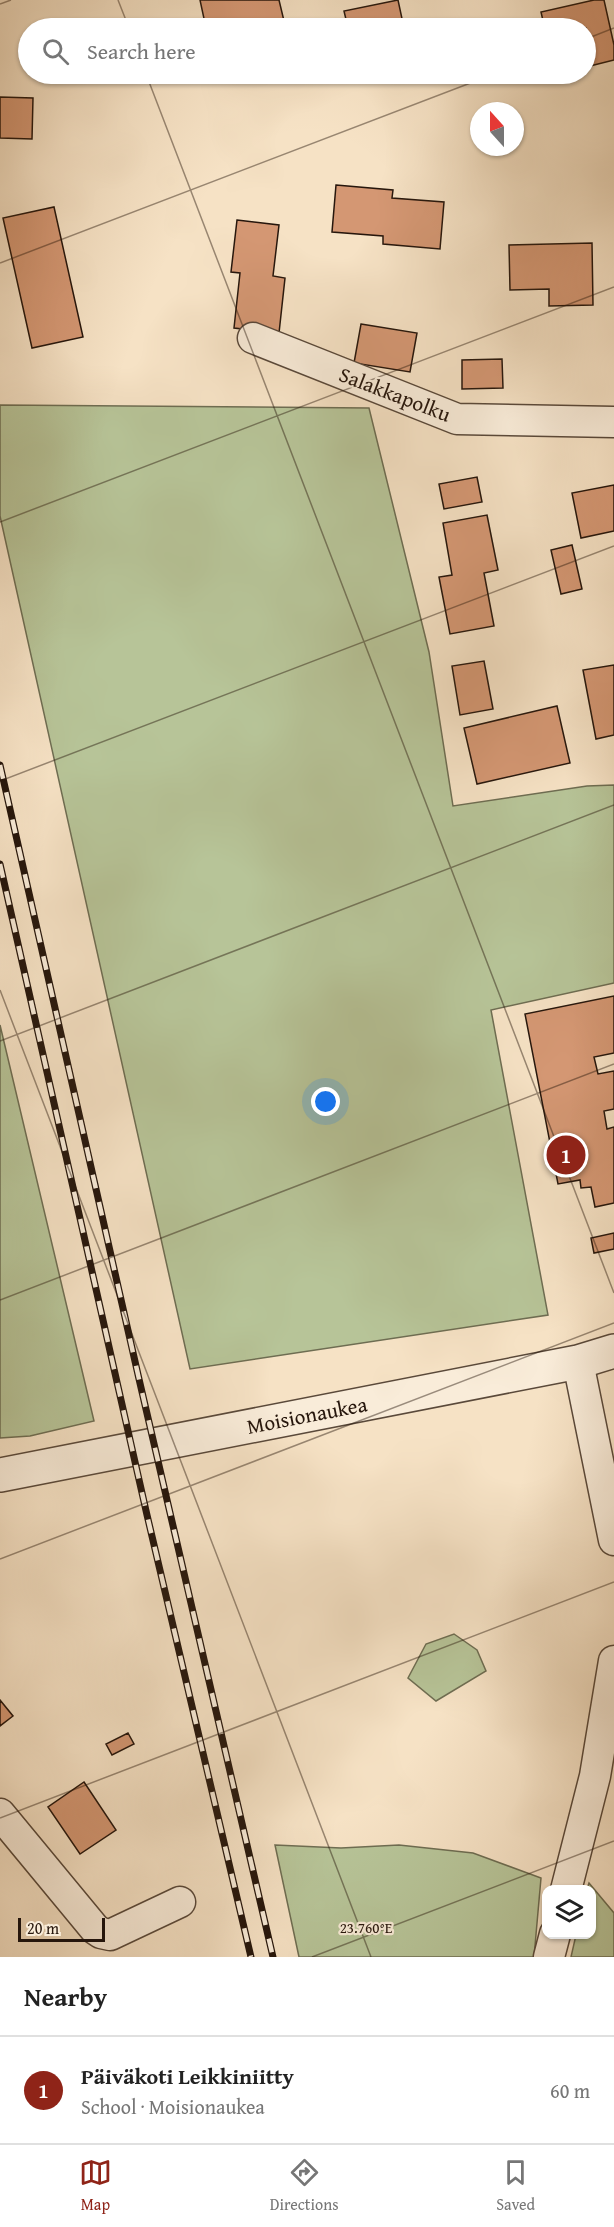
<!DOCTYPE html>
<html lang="en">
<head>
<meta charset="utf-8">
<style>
  :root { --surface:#fff; --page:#f2f2f2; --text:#222; --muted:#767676; --line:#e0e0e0; --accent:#8f2418 }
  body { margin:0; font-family:"Gentium Book Plus",serif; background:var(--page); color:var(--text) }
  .controls { position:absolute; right:18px; bottom:18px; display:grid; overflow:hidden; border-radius:12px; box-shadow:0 2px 4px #0004 }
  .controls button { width:54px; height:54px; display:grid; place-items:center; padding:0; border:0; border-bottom:2px solid var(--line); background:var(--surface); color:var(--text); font:30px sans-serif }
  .compass { position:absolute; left:470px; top:102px; width:54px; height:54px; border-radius:50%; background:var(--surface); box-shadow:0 2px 4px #0004; rotate:339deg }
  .scale { position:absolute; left:18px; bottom:15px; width:87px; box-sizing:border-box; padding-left:6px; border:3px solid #26160c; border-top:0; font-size:16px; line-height:21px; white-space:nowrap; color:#26160c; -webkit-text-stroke:4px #f9ecd9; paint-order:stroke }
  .you { position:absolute; left:326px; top:1102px; width:21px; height:21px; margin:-15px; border:4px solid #fff; border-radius:50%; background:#1a73e8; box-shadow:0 0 0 9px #1a73e833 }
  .badge { display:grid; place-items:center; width:39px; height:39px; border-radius:50%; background:var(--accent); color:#fff; font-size:20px; font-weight:700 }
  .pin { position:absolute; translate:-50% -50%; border:3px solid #fff; box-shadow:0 2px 6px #0006 }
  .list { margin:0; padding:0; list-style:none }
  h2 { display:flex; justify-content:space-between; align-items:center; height:78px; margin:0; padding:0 24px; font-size:26px }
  h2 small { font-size:20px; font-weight:400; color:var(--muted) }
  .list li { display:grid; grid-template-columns:39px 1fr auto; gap:18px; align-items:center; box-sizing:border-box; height:108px; padding:0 24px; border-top:2px solid var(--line) }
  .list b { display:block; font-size:22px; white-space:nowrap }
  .list p { margin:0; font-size:20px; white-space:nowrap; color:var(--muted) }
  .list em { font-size:20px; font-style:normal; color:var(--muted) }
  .icon { flex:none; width:33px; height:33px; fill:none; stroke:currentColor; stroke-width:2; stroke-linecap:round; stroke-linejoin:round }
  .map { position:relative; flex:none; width:614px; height:1957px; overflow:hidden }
  .search { position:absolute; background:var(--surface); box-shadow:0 2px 4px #0004; left:18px; right:18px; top:18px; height:66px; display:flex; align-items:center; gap:15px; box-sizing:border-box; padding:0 21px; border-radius:33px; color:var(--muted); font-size:22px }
  .sheet { height:186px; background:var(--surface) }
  nav { display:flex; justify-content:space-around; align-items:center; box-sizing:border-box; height:84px; border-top:2px solid var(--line); background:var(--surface); font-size:16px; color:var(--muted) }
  nav a { display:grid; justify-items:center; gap:3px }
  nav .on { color:var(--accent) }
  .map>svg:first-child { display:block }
  .green { fill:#b7c498; stroke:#6e6d52; stroke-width:1.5 }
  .building { fill:#d49773; stroke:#26160c; stroke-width:1.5 }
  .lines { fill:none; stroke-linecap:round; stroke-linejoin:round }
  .minor-casing { stroke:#5a493a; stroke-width:33 }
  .tertiary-casing { stroke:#5a493a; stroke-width:36 }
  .minor { stroke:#f9ecd9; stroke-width:30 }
  .tertiary { stroke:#f9ecd9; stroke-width:33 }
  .rail-casing { stroke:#26160c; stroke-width:7 }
  .rail { stroke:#f9ecd9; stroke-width:4.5; stroke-dasharray:14; stroke-linecap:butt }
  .ticks { fill:none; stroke:#26160c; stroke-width:1.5; stroke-opacity:0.45 }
  .labels { text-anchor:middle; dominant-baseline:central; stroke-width:4.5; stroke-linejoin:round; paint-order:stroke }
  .street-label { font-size:21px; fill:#26160c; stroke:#f9ecd9 }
  .ticks-label { font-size:15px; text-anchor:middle; fill:#26160c; stroke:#f9ecd9; stroke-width:4.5; stroke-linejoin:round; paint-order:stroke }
</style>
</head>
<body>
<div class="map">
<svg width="614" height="1957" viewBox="0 0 614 1957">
  <rect width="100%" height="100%" fill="#f6e2c5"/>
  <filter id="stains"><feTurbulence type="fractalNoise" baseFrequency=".00333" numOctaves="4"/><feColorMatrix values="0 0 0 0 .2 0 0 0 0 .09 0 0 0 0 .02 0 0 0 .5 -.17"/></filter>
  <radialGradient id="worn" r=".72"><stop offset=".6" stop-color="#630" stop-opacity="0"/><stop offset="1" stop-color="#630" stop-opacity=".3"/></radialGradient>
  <!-- green -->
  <path class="green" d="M0,405L369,408L429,652L453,806L587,786L614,785V983L491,1010L548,1315L190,1369L0,516Z
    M0,1025L94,1421L30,1436L0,1438Z
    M454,1634L477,1650L486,1671L436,1701L408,1678L426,1644Z
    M275,1845L341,1848L399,1845L473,1853L541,1878L534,1957H299Z
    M589,1883L614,1913V1957H571L576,1935L592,1934V1890L587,1889Z"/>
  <!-- building -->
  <path class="building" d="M200,0H279L284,21L246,28H206Z
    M398,0L404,28H348L344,11Z
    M594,0H604L614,45V60L586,67V28H528L544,25L541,12Z
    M519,74H554L521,81Z
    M0,97L33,98L32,139L0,138Z
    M336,185L393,190L392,198L444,202L440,249L383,244V236L332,232Z
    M54,207L83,337L32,348L3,218Z
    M237,220L279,225L273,276L285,278L279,333L234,328L240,273L231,272Z
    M592,243L593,305L549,306V289L510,290L509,245Z
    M361,324L417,333L410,372L354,363Z
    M502,359L503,388L462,389V360Z
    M477,477L482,502L444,509L439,484Z
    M614,485V531L581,538L572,493Z
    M487,515L498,570L484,573L494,626L450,634L439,577L452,575L443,523Z
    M572,545L582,589L561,594L551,550Z
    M484,661L493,709L460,715L452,666Z
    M614,665V735L596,739L583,670Z
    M557,706L570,763L477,784L464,728Z
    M614,996V1053L594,1057L598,1074L614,1071V1109L604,1111L607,1129L614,1127V1203L595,1207L591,1187L581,1188L580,1180L558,1184L525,1014Z
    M614,1233V1249L594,1253L591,1238Z
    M0,1700L13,1716L0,1726Z
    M128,1733L134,1744L112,1755L106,1744Z
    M84,1782L116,1830L80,1854L48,1807Z"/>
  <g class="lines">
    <defs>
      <path id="minor" d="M253,338L457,419L614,422
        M578,1362L614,1540
        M0,1814L95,1929L101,1933L110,1935L180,1902
        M566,1890L595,1776L614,1661
        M549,1957L555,1934"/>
      <path id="tertiary" d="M0,1475L578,1362L614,1351"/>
    </defs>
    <!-- minor casing -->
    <use href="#minor" class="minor-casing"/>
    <!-- tertiary casing -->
    <use href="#tertiary" class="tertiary-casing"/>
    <!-- minor -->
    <use href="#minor" class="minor"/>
    <!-- tertiary -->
    <use href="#tertiary" class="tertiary"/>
    <defs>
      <path id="rail" d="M0,765L139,1379L273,1957
        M0,864L147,1515L251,1957"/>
    </defs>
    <!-- rail casing -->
    <use href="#rail" class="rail-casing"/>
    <!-- rail -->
    <use href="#rail" class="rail"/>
  </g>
  <!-- ticks -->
  <path class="ticks" d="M118,0L129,28M0,4L11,0M586,39L614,28M146,74L614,1293M0,263L494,74M0,522L614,287M0,781L614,546M0,990L371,1957M0,1041L614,805M0,1300L614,1064M0,1559L614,1323M0,1818L614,1582M312,1957L614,1841"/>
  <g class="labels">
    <!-- street labels -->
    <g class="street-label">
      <text transform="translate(395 394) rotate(21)">Salakkapolku</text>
      <text transform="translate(307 1415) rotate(-11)">Moisionaukea</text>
    </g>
  </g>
  <g class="ticks-label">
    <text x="366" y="1933">23.760°E</text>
  </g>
  <rect width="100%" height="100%" filter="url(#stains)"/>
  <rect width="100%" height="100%" fill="url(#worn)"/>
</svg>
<div class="controls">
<button><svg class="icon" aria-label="layers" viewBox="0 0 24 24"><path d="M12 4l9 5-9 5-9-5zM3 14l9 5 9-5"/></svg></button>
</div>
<svg class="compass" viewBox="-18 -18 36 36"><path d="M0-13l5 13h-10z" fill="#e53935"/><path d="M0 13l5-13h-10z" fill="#767676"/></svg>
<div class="scale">20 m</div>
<div class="you"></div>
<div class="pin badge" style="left:566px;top:1155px">1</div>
<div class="search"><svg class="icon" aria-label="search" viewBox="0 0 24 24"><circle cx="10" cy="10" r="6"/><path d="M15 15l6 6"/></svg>Search here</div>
</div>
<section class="sheet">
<h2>Nearby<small></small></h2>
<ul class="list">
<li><span class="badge">1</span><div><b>Päiväkoti Leikkiniitty</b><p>School · Moisionaukea</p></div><em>60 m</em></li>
</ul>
</section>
<nav>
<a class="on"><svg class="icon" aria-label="map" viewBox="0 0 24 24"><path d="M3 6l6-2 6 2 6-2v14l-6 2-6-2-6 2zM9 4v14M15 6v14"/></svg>Map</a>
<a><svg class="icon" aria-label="directions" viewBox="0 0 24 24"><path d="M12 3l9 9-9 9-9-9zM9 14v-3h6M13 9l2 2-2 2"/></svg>Directions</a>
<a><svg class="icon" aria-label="saved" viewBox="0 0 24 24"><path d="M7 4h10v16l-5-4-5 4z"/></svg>Saved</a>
</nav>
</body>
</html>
